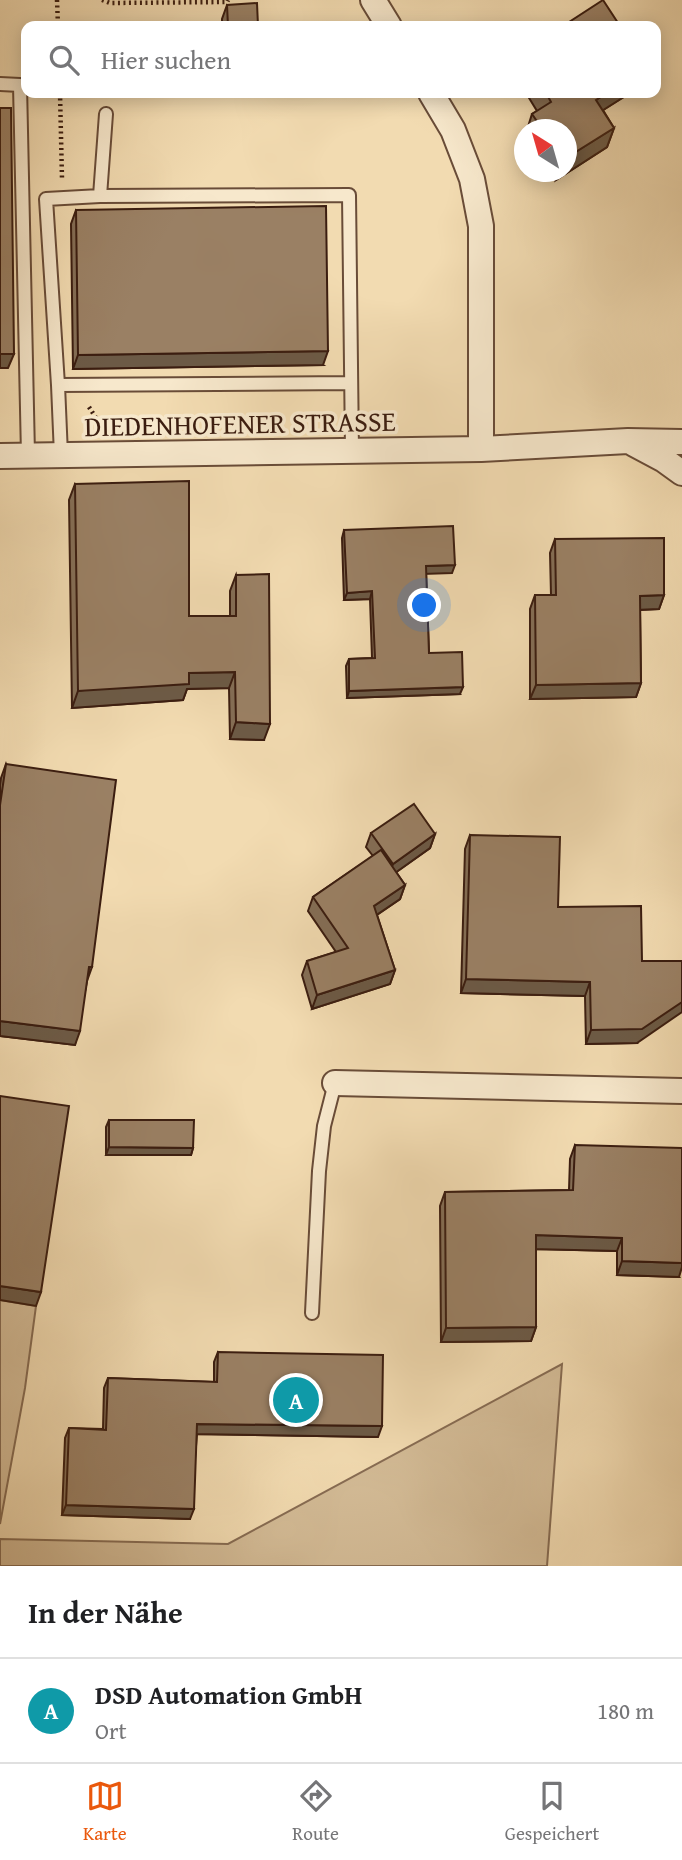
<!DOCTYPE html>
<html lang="de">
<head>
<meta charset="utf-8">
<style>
  :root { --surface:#fff; --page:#f2f2f2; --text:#202124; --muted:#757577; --line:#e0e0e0; --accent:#ea580c }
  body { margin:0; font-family:"Gentium Book Plus",serif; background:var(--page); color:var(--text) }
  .compass { position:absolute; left:514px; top:119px; width:63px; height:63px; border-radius:50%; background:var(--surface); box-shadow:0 4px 18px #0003; rotate:323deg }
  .you { position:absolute; left:425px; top:606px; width:24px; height:24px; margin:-18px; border:5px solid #fff; border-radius:50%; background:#1a73e8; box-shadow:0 0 0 10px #1a73e833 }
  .badge { display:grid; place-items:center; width:46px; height:46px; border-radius:50%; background:var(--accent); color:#fff; font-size:23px; font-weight:700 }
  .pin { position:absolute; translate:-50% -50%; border:4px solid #fff; box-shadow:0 2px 7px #0006 }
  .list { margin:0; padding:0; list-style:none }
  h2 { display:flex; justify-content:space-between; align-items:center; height:91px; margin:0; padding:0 28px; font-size:30px }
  h2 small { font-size:23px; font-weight:400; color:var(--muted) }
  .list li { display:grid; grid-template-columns:46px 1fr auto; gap:21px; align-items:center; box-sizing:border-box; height:105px; padding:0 28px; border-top:2px solid var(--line) }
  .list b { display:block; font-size:26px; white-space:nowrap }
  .list p { margin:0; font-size:23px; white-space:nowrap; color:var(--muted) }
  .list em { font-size:23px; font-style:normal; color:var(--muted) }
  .icon { flex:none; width:38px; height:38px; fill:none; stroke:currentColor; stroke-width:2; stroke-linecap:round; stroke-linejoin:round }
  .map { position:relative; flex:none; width:682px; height:1566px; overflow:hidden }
  .search { position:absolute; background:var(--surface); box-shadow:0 4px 18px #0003; left:21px; right:21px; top:21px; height:77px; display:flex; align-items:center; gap:18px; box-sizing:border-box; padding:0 24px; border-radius:14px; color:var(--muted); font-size:26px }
  .sheet { height:196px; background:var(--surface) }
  nav { display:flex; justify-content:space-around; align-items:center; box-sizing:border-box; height:98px; border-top:2px solid var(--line); background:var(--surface); font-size:19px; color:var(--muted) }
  nav a { display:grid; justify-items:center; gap:4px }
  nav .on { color:var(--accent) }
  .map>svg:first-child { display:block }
  .green { fill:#d3bb96; stroke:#876c53; stroke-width:2 }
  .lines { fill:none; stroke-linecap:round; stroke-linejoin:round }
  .service-casing { stroke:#694c38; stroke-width:16 }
  .minor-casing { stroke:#694c38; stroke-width:28 }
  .path { stroke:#3b1d10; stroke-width:4.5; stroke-dasharray:2 3.5; stroke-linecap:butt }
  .service { stroke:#f7e8cc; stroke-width:12 }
  .minor { stroke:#f7e8cc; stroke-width:24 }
  .wall { fill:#846e56; stroke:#3b1d10; stroke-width:2 }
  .shaded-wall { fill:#6c5a46; stroke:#3b1d10; stroke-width:2 }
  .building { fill:#9a8064; stroke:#3b1d10; stroke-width:2 }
  .labels { text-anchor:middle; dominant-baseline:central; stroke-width:7; stroke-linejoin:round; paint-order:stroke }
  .street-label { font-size:28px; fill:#3b1d10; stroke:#f7e8cc }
</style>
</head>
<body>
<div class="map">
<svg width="682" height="1566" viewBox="0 0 682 1566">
  <rect width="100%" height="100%" fill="#f2dbb1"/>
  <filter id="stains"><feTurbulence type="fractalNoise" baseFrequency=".00286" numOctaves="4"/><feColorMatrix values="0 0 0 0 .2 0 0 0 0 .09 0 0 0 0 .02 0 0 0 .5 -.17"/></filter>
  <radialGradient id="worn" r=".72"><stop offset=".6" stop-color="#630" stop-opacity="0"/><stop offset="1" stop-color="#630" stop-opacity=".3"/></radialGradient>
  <!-- green -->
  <path class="green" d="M0,1300L36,1306L25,1388L0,1524Z
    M562,1364L547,1566H0V1539L228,1544Z"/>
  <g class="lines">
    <defs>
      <path id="service" d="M0,84L20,85L28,455
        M106,114L100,196L349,195L352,451
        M100,196L46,199L58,385L351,383
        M58,385L61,455
        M312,1313L319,1171L324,1126L335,1083"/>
      <path id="minor" d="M373,0L389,26
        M431,93L453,130L472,179L481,226V449
        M634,444L664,460L682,473
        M0,456L481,449L628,441L682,442
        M335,1083L682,1091"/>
    </defs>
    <!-- service casing -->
    <use href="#service" class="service-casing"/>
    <!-- minor casing -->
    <use href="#minor" class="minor-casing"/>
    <!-- path -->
    <path class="path" d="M57,0L58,26
      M102,0L110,3L227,2L228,0
      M60,93L62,179
      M89,407L103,429"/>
    <!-- service -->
    <use href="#service" class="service"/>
    <!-- minor -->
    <use href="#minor" class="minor"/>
  </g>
  <!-- wall -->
  <path class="wall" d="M227,5L258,26H222V19Z
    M526,93H630L603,110L614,128L607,147L556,180L550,172H566V130H527L532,114L537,111Z
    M76,210L323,365L73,369L71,224Z
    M75,484L189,616H230V591L236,575L264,740L230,739L229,688L187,689L183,700L72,708L69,500Z
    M344,530L452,573H426L429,653L460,694L347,698L346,666L349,659L372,658L370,599L344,600L342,538Z
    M555,539L664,595L659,609L640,610L641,683L636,697L530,699V609L535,595H551L550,553Z
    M6,764L87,981L75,1045L0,1036V786L1,778Z
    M371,833L435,834L430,848L396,872L405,885L400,899L377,915L395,970L390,984L312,1009L302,975L307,961L336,952L308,911L313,897L373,856L366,847Z
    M470,835L558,907L637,1043L586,1044L585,996L461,993L465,849Z
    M109,1120L193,1148L191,1155H106V1127Z
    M575,1145L679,1277L617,1275V1251L536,1249V1327L531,1341L441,1342L440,1206L445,1192L569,1190L570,1159Z
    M218,1352L378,1437L197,1434L190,1519L62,1515L65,1438L69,1428L103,1429L104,1388L108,1378L214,1382V1362Z"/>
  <!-- shaded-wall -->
  <path class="shaded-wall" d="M607,93H630L589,119L596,100Z
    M614,128L607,147L556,180L559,172H566V158Z
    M328,351L323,365L73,369L78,355Z
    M0,354H14L8,368H0Z
    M455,565L452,573L423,574L426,566Z
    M372,591L370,599L344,600L347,593Z
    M664,595L659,609L635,610L640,596Z
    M235,672L229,688L187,689L183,700L72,708L78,691L189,673Z
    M641,683L636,697L530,699L536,685Z
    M463,687L460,694L347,698L349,691Z
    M236,722L270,724L264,740L230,739Z
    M435,834L430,848L388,878L393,864Z
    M405,885L400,899L369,920L374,906Z
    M89,967H92L87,981Z
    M395,970L390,984L312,1009L317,995Z
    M466,979L590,982L585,996L461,993Z
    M682,1002V1012L637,1043L586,1044L591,1030Z
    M0,1021L80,1031L75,1045L0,1036Z
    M109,1147L193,1148L191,1155H106Z
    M536,1235L622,1238L617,1251L531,1249Z
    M622,1261L682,1263V1267L679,1277L617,1275Z
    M0,1286L41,1292L36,1306L0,1300Z
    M536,1327L531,1341L441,1342L446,1328Z
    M197,1424L382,1426L378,1437L193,1434Z
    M66,1505L194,1509L190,1519L62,1515Z"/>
  <!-- building -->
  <path class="building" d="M603,0L620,26H563Z
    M257,3L258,26H228L227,5Z
    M318,24V26H278Z
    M546,93H607L596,100L614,128L566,158V130H543L532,114L551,102Z
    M0,108H11L14,354H0Z
    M326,206L328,351L78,355L76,210Z
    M189,481V616H236V575L269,574L270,724L236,722L235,672L189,673V684L78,691L75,484Z
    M453,526L455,565L426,566L429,653L462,652L463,687L349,691V659L375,658L372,591L347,593L344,530Z
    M664,538V595L640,596L641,683L536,685L535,595H556L555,539Z
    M6,764L116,780L92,967H89L80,1031L0,1021V805Z
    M414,804L435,834L393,864L371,833Z
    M470,835L560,837L558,907L641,906L642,961H682V1002L642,1029L591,1030L590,982L466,979Z
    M381,850L405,885L374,906L395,970L317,995L307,961L348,948L313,897Z
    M0,1096L69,1106L41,1292L0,1286Z
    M109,1120H194L193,1148L109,1147Z
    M575,1145L682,1148V1263L622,1261V1238L536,1235V1327L446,1328L445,1192L573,1190Z
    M218,1352L383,1355L382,1426L197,1424L194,1509L66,1505L69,1428L106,1430L108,1378L217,1382Z"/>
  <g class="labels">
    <!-- street labels -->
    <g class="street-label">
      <text transform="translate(240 423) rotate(-1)">DIEDENHOFENER STRASSE</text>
    </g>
  </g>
  <rect width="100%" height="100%" filter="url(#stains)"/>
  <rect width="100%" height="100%" fill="url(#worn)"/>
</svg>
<svg class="compass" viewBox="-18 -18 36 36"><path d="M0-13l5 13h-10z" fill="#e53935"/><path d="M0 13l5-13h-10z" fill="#757577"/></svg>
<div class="you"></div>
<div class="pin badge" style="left:296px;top:1400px;background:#0f9aa8">A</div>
<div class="search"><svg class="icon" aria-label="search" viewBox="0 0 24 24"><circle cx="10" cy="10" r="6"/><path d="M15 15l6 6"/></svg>Hier suchen</div>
</div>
<section class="sheet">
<h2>In der Nähe<small></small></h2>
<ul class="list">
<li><span class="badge" style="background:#0f9aa8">A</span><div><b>DSD Automation GmbH</b><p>Ort</p></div><em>180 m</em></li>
</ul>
</section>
<nav>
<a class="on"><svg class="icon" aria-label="map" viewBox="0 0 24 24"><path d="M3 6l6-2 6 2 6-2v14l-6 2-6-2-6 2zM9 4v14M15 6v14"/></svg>Karte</a>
<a><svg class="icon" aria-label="directions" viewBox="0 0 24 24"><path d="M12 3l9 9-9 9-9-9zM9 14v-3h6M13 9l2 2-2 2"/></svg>Route</a>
<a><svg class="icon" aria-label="saved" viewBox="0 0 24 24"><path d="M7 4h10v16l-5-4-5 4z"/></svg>Gespeichert</a>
</nav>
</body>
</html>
